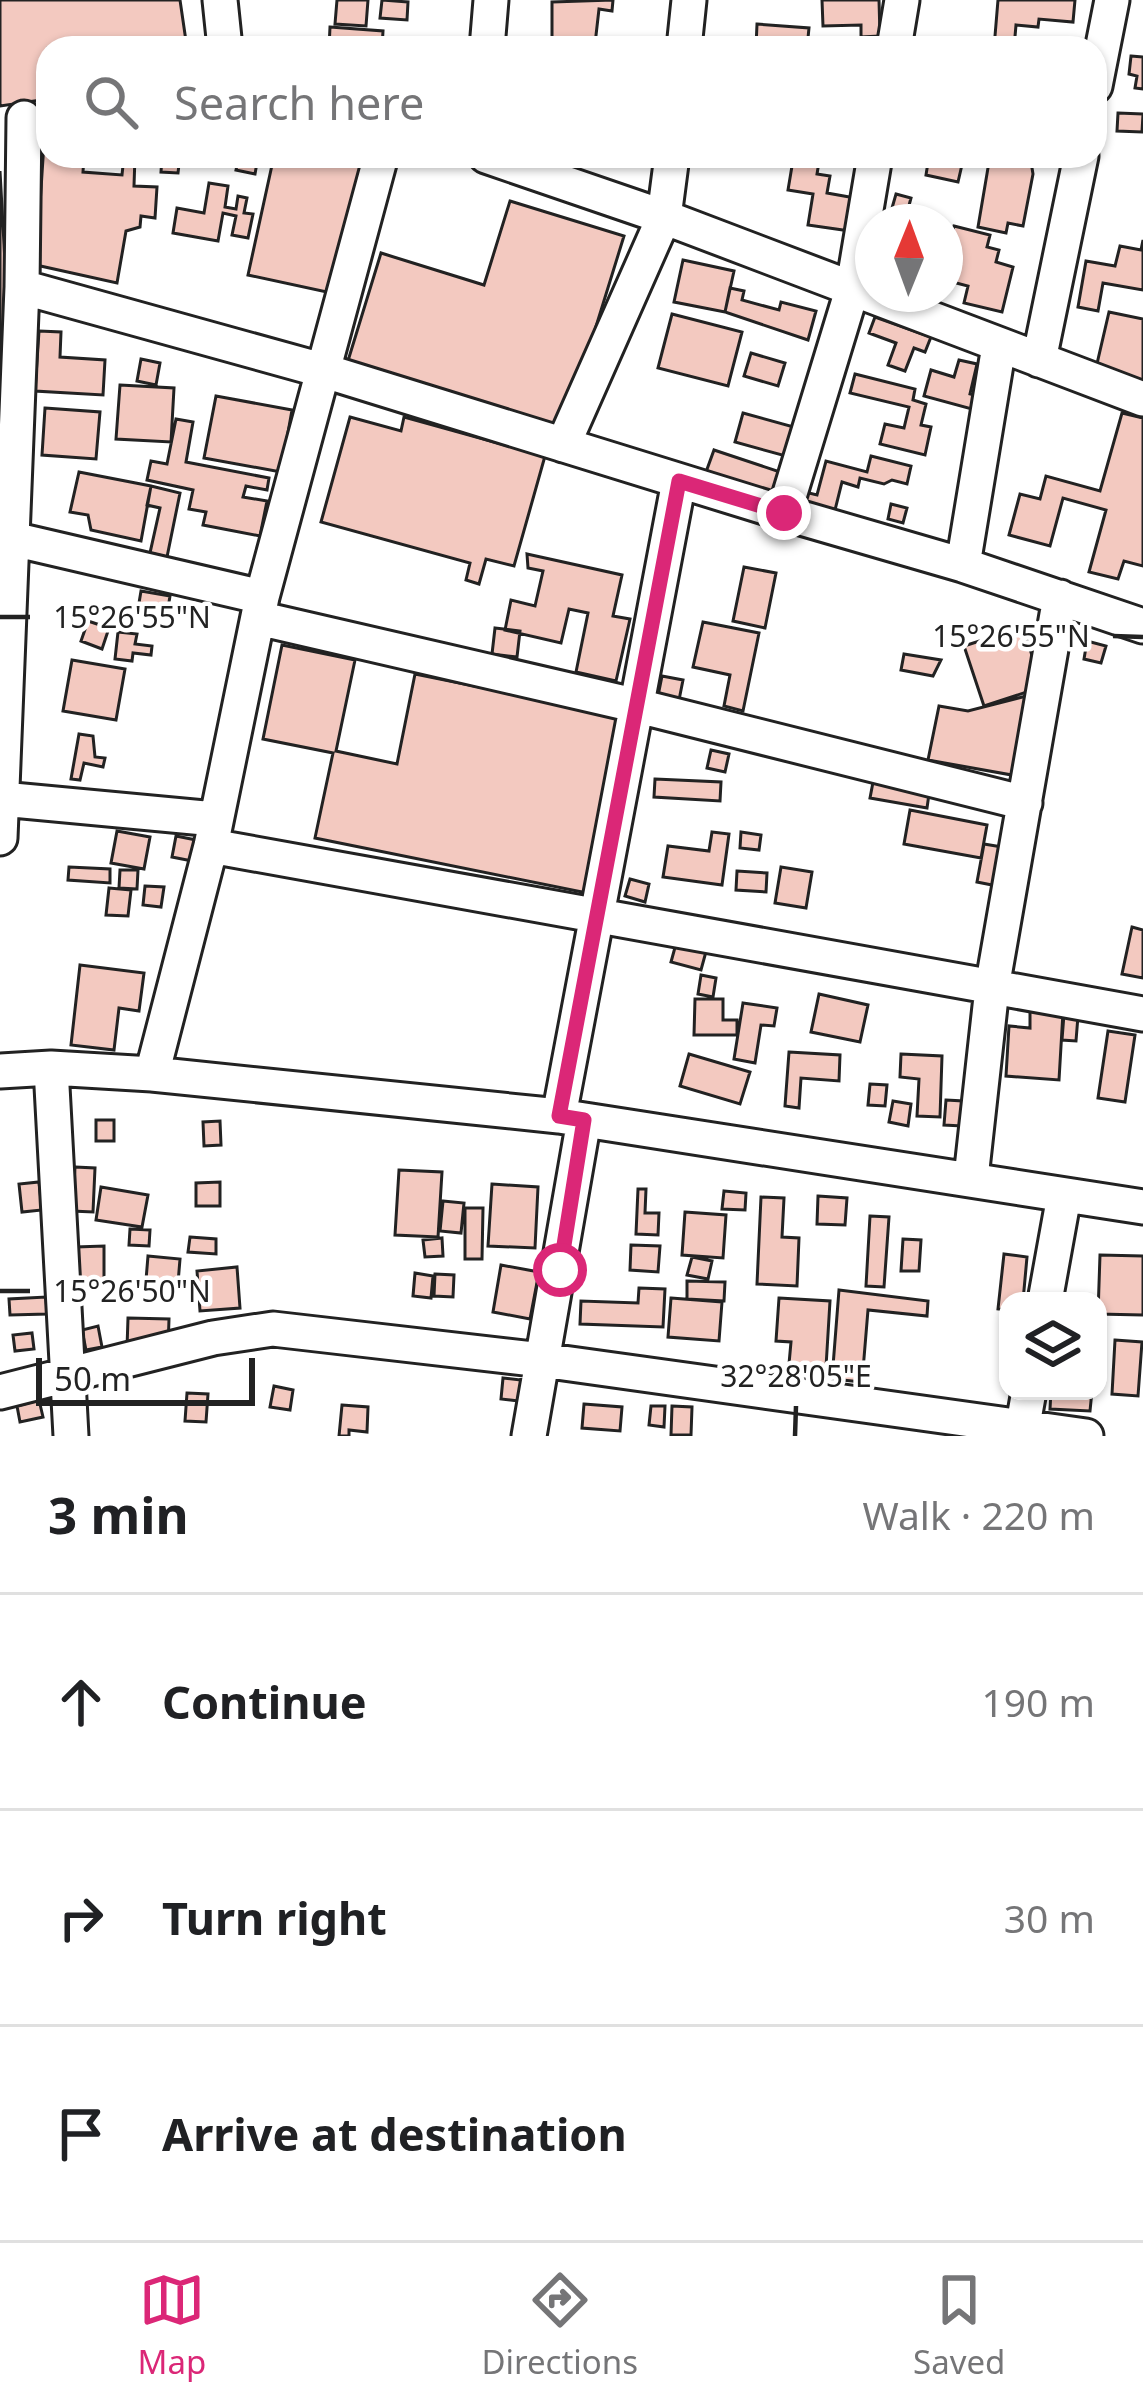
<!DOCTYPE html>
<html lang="en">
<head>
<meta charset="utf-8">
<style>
  :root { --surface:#fff; --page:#f6f6f6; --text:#202124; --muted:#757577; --line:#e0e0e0; --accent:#db2777 }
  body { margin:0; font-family:"Noto Sans",sans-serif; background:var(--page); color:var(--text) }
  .controls { position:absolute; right:36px; bottom:36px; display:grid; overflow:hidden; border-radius:24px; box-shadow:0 3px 9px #0004 }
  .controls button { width:108px; height:108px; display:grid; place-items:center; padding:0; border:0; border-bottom:3px solid var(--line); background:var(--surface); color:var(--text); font:60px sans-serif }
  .compass { position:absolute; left:855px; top:204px; width:108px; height:108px; border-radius:50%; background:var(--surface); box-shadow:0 3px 9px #0004; rotate:1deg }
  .scale { position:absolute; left:36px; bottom:30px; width:219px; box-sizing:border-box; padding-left:12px; border:6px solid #222; border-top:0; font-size:33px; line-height:42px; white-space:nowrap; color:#222; -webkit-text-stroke:9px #fff; paint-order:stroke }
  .stop { position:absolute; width:36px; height:36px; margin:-27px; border:9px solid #db2777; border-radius:50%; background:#fff }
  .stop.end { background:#db2777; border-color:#fff; box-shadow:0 3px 12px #0008 }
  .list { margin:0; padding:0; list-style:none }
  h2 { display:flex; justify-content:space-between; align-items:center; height:156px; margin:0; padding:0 48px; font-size:51px }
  h2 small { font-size:39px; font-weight:400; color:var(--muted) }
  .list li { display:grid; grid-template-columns:78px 1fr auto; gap:36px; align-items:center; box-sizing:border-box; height:216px; padding:0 48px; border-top:3px solid var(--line) }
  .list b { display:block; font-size:45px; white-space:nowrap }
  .list em { font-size:39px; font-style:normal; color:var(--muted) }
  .icon { flex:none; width:66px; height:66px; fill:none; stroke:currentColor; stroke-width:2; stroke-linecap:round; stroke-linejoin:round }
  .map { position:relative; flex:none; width:1143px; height:1436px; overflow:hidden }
  .search { position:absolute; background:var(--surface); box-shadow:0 3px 9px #0004; left:36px; right:36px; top:36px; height:132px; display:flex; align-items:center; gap:30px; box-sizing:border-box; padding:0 42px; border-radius:36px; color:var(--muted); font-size:45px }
  .sheet { height:804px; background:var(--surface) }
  nav { display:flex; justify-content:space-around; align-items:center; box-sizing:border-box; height:168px; border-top:3px solid var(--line); background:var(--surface); font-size:33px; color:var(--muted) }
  nav a { display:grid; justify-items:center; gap:6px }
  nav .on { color:var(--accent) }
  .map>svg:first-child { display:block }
  .building { fill:#f3c9c0; stroke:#222; stroke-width:3 }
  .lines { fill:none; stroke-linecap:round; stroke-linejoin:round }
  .minor-casing { stroke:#222; stroke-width:39 }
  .minor { stroke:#fff; stroke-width:33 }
  .route { stroke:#db2777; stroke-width:15 }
  .ticks { fill:none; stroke:#222; stroke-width:4.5 }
  .ticks-label { font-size:30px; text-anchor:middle; fill:#222; stroke:#fff; stroke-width:9; stroke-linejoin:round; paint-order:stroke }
</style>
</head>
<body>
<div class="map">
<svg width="1143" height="1436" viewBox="0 0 1143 1436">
  <rect width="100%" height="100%" fill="#fff"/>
  <!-- building -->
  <path class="building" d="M0,0H180L187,48H48V99L0,106Z
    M337,0H368L366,26L335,24Z
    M382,0L408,2L407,20L380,18Z
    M613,0L612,11L599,9L595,44L629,48H552V2Z
    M822,0H879L880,36L861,37V25L823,26Z
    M998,0H1075L1073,22L1039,19L1038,27L1016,25L1014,48H994Z
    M757,24L809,28L807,48L756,47Z
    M330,27L383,31L382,48H329Z
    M1131,56L1143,57V89L1135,88L1137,76L1129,74Z
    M1118,113L1143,114L1142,132L1117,131Z
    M45,128L48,156H84L83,172L122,175L124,156H135L134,186L157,187L155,218L141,216L140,227L126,231L117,283L36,265Z
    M162,156H180L178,173L161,172Z
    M239,156L258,157L255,174L236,170Z
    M274,156L305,160L306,156H366L336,294L248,275Z
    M561,156H635L634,165Z
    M820,156L817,174L830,176L827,193L855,198L850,231L808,225L813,194L788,190L793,160L772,157Z
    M929,156H964L958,182L926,175Z
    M990,156H1030L1033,174L1023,226L1008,223L1006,233L978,227Z
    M0,171L11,373H0Z
    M209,183L228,186L225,207L236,209L238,196L247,198L244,213L253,214L248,238L232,235L236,216L223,213L218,241L173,233L177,208L204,213Z
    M896,194L911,198L907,213L892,208Z
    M510,201L624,236L564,430L347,364L381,253L484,285Z
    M954,226L990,235L987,247L999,250L996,262L1013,267L1002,312L964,303L968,286L945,280V243L950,244Z
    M1143,240V290L1103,283L1098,311L1078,307L1086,261L1115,266L1120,246L1141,250Z
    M683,260L734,271L725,312L674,302Z
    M730,288L744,291L742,300L779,310L781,302L816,311L808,340L725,312Z
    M1109,312L1143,319V396L1096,368Z
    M672,314L742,332L728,386L658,368Z
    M875,317L931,337L925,352L914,348L905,371L888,365L896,343L869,333Z
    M39,331L61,332L60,357L105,360L103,395L35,391Z
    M751,353L785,363L778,386L744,376Z
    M141,359L160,363L156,385L137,381Z
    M959,360L977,364L970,394L982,397L979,411L924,396L931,370L954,377Z
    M855,374L915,389L913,400L926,404L921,425L931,427L925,455L880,444L885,424L904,428L909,407L850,393Z
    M120,385L174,388L171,442L116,439Z
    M216,396L292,410L281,472L204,458Z
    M45,408L100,412L96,459L42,455Z
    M743,413L801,429L793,458L735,442Z
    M1122,413L1143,418V566L1124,561L1118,579L1089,572L1106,510L1063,498L1050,546L1009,535L1020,494L1040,499L1046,476L1100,491Z
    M350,417L401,431L404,417L545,456L514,566L486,559L479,584L466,580L470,563L321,522Z
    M176,419L193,422L186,462L269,478L267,490L246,486L243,497L267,501L260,536L203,525L206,512L189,509L193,490L147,480L151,461L167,464Z
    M714,450L786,474L778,496L706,472Z
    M871,456L911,466L907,484L892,480L884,484L860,478L858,487L842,482L832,522L800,513L805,492L817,495L826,461L867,472Z
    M79,472L151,486L141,541L91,530L88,515L70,512Z
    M151,486L180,493L167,557L150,553L160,508L147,505Z
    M891,504L907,508L903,523L888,519Z
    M527,554L622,575L613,616L630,619L616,681L576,672L588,613L569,609L561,643L505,630L511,600L535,606L543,571L528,568Z
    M744,567L776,573L765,628L733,621Z
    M141,591L170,596L167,614L138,609Z
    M88,621L109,628L102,649L81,641Z
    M703,622L759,633L743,711L724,706L730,675L693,667Z
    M1023,627L1042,687L984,706L964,646Z
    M495,628L520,631L517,657L492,654Z
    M118,632L137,634L135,644L152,646L151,655L133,653L132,661L115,659Z
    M1087,641L1106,646L1101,663L1084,659Z
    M282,645L355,660L336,751L397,764L415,674L623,716L587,893L315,838L333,753L263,739Z
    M904,654L941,660L933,676L901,670Z
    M72,660L125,669L116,720L63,711Z
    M662,676L683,680L679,700L658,696Z
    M1038,693L1023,777L928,760L939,706L968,711Z
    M79,734L93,736L95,757L105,758L103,767L84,763L80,780L71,779Z
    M711,750L729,754L725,772L707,768Z
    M874,777L930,787L927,808L870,798Z
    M655,779L721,782L720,801L654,797Z
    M910,810L987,825L981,858L904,844Z
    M117,831L150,837L144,869L111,863Z
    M712,832L729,834L722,885L663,877L668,846L709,851Z
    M741,832L761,835L759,850L740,848Z
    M176,836L196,840L192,861L172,857Z
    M984,844L1014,849L1007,888L977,882Z
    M69,867L110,869V883L68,880Z
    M781,867L812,872L806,908L775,903Z
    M120,870H138L137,889L119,888Z
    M737,871L767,873L766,892L736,890Z
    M630,879L649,884L645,902L625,896Z
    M145,886L164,887L161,907L143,905Z
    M109,888L131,890L128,916L106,915Z
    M1132,927L1143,930V978L1122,974Z
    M677,940L707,948L701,970L671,962Z
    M80,965L144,973L139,1011L119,1008L114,1050L71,1045Z
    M701,975L716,978L713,997L698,994Z
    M819,994L868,1005L860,1042L811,1032Z
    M695,999H723V1020H737V1035H694Z
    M743,1003L777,1008L774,1026L761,1025L755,1063L734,1059Z
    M1030,1010L1063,1012L1059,1080L1006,1076L1009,1026L1030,1028Z
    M1064,1014L1078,1016L1076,1041L1062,1040Z
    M1108,1031L1135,1035L1125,1102L1098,1098Z
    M789,1052L840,1055L839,1081L801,1078L799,1108L785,1106Z
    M689,1054L750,1072L740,1104L680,1086Z
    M901,1054L942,1056L940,1117L917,1116L919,1079L900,1077Z
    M870,1084L887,1085L885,1106L868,1105Z
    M946,1100L963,1101L962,1126L944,1125Z
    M893,1101L911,1104L908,1126L889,1122Z
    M96,1120H114V1141H96Z
    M220,1121L221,1145L204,1146L203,1122Z
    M75,1167L95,1168L93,1212L72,1211Z
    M399,1170L442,1172L438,1237L395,1235Z
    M39,1182L42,1210L22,1212L19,1184Z
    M220,1182V1206H196V1183Z
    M492,1184L538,1187L535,1248L488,1246Z
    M101,1187L148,1195L142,1227L96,1220Z
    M638,1189H646L645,1213H659L658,1235L636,1234Z
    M724,1191L746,1193L745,1210L722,1209Z
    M818,1196L847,1198L845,1225L817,1224Z
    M761,1197L784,1198L782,1237L799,1238L797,1286L757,1284Z
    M443,1201L464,1203L461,1233L440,1231Z
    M465,1208H483L482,1259H465Z
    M685,1212L726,1215L723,1258L682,1255Z
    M870,1216L889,1217L884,1287L866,1286Z
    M130,1229L150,1230L149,1246L129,1245Z
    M190,1237L216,1239V1254L188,1252Z
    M442,1238L443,1256L425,1257L423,1240Z
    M903,1239L921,1240L919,1271H901Z
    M631,1245L660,1246L658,1272L630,1270Z
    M104,1246V1280H76V1247Z
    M1004,1254L1027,1257L1023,1301H1008V1310L998,1309Z
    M1100,1255L1143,1256V1315L1098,1314Z
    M148,1256L180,1259L178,1283L146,1280Z
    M692,1257L712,1261L708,1279L687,1275Z
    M501,1265L539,1272L530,1319L493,1312Z
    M237,1267L240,1308L200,1311L197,1271Z
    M415,1273L433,1276L431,1298L413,1296Z
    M435,1274L454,1275L453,1297L434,1296Z
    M687,1281L725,1282L724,1301L687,1299Z
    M639,1288L665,1289L663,1327L580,1324L581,1301L638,1303Z
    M839,1290L928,1301L927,1316L868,1310L862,1382L832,1379Z
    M46,1297L47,1314L10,1315L9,1299Z
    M671,1298L722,1302L719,1341L668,1337Z
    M779,1298L830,1301L826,1367L789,1364L791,1342L776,1341Z
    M128,1318L169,1319L168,1349L127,1348Z
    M98,1326L102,1347L86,1350L82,1330Z
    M32,1333L34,1349L15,1351L13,1335Z
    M1115,1340L1142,1342L1138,1396L1112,1394Z
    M503,1378L521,1380L519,1401L501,1399Z
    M274,1386L293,1390L290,1410L270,1407Z
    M1051,1391H1092L1090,1411L1050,1409Z
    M187,1393L208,1394L206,1422L185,1421Z
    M39,1400L43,1417L20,1422L17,1406Z
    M584,1404L622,1407L620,1431L582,1428Z
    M342,1405L368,1407L367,1432L349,1430V1436H339Z
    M651,1406H665L664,1427L649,1425Z
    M672,1406L692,1407L691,1435H671Z"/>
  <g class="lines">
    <defs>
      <path id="minor" d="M220,0L225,48
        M487,48L491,0
        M684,48L689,0
        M894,48L902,0
        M1095,86L1112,0
        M486,156L664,217L1143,399
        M22,287L325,371L784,513L963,565L1143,626
        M1039,360L1081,156
        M563,445L664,217L672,156
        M784,513L853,287L875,156
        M13,539L262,597
        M963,565L999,346
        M258,618L634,705L1025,803
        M2,799L215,819
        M0,838L22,287L24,118
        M211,846L1143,1014
        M51,1068L71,1436
        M0,1071L51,1068L152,1074L559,1116L1143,1207
        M152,1074L211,846L262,597L381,156
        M559,1116L679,481
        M971,1178L992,988L1060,597
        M1045,1301L1064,1196
        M0,1392L213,1338L273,1329L542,1360L1086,1436
        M529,1436L584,1120
        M1021,1436L1029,1391"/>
    </defs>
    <!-- minor casing -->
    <use href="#minor" class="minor-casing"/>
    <!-- minor -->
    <use href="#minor" class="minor"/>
  </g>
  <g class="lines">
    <!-- route -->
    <path class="route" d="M560,1270L584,1120L559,1116L679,481L784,513"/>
  </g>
  <!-- ticks -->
  <path class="ticks" d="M0,617H30M1113,636L1143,637M0,1291H30M795,1436L796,1406"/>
  <g class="ticks-label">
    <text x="132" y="628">15°26'55"N</text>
    <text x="1011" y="647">15°26'55"N</text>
    <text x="132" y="1302">15°26'50"N</text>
    <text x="796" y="1387">32°28'05"E</text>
  </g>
</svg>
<div class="controls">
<button><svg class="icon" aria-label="layers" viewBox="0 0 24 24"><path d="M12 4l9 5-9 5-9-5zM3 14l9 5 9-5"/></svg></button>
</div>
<svg class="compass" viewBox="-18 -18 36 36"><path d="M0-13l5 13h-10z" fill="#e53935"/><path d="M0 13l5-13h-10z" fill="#757577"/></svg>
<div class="scale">50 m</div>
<div class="stop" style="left:560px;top:1270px"></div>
<div class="stop end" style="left:784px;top:513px"></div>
<div class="search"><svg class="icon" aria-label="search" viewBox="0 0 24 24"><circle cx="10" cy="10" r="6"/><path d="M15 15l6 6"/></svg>Search here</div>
</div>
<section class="sheet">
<h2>3 min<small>Walk · 220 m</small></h2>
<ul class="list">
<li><svg class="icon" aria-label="ahead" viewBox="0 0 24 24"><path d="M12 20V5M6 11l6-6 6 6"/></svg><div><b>Continue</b></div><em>190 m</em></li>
<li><svg class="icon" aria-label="right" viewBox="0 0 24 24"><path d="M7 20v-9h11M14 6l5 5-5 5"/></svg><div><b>Turn right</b></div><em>30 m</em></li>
<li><svg class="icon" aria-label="arrive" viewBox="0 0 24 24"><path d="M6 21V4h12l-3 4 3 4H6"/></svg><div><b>Arrive at destination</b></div></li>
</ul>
</section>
<nav>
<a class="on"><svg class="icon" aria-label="map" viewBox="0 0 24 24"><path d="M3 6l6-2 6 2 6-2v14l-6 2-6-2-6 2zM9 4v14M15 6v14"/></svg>Map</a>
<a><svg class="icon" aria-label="directions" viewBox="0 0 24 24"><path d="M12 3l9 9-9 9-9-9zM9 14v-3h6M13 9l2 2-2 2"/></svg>Directions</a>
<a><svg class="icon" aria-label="saved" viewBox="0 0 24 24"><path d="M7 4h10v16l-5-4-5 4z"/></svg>Saved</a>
</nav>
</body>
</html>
